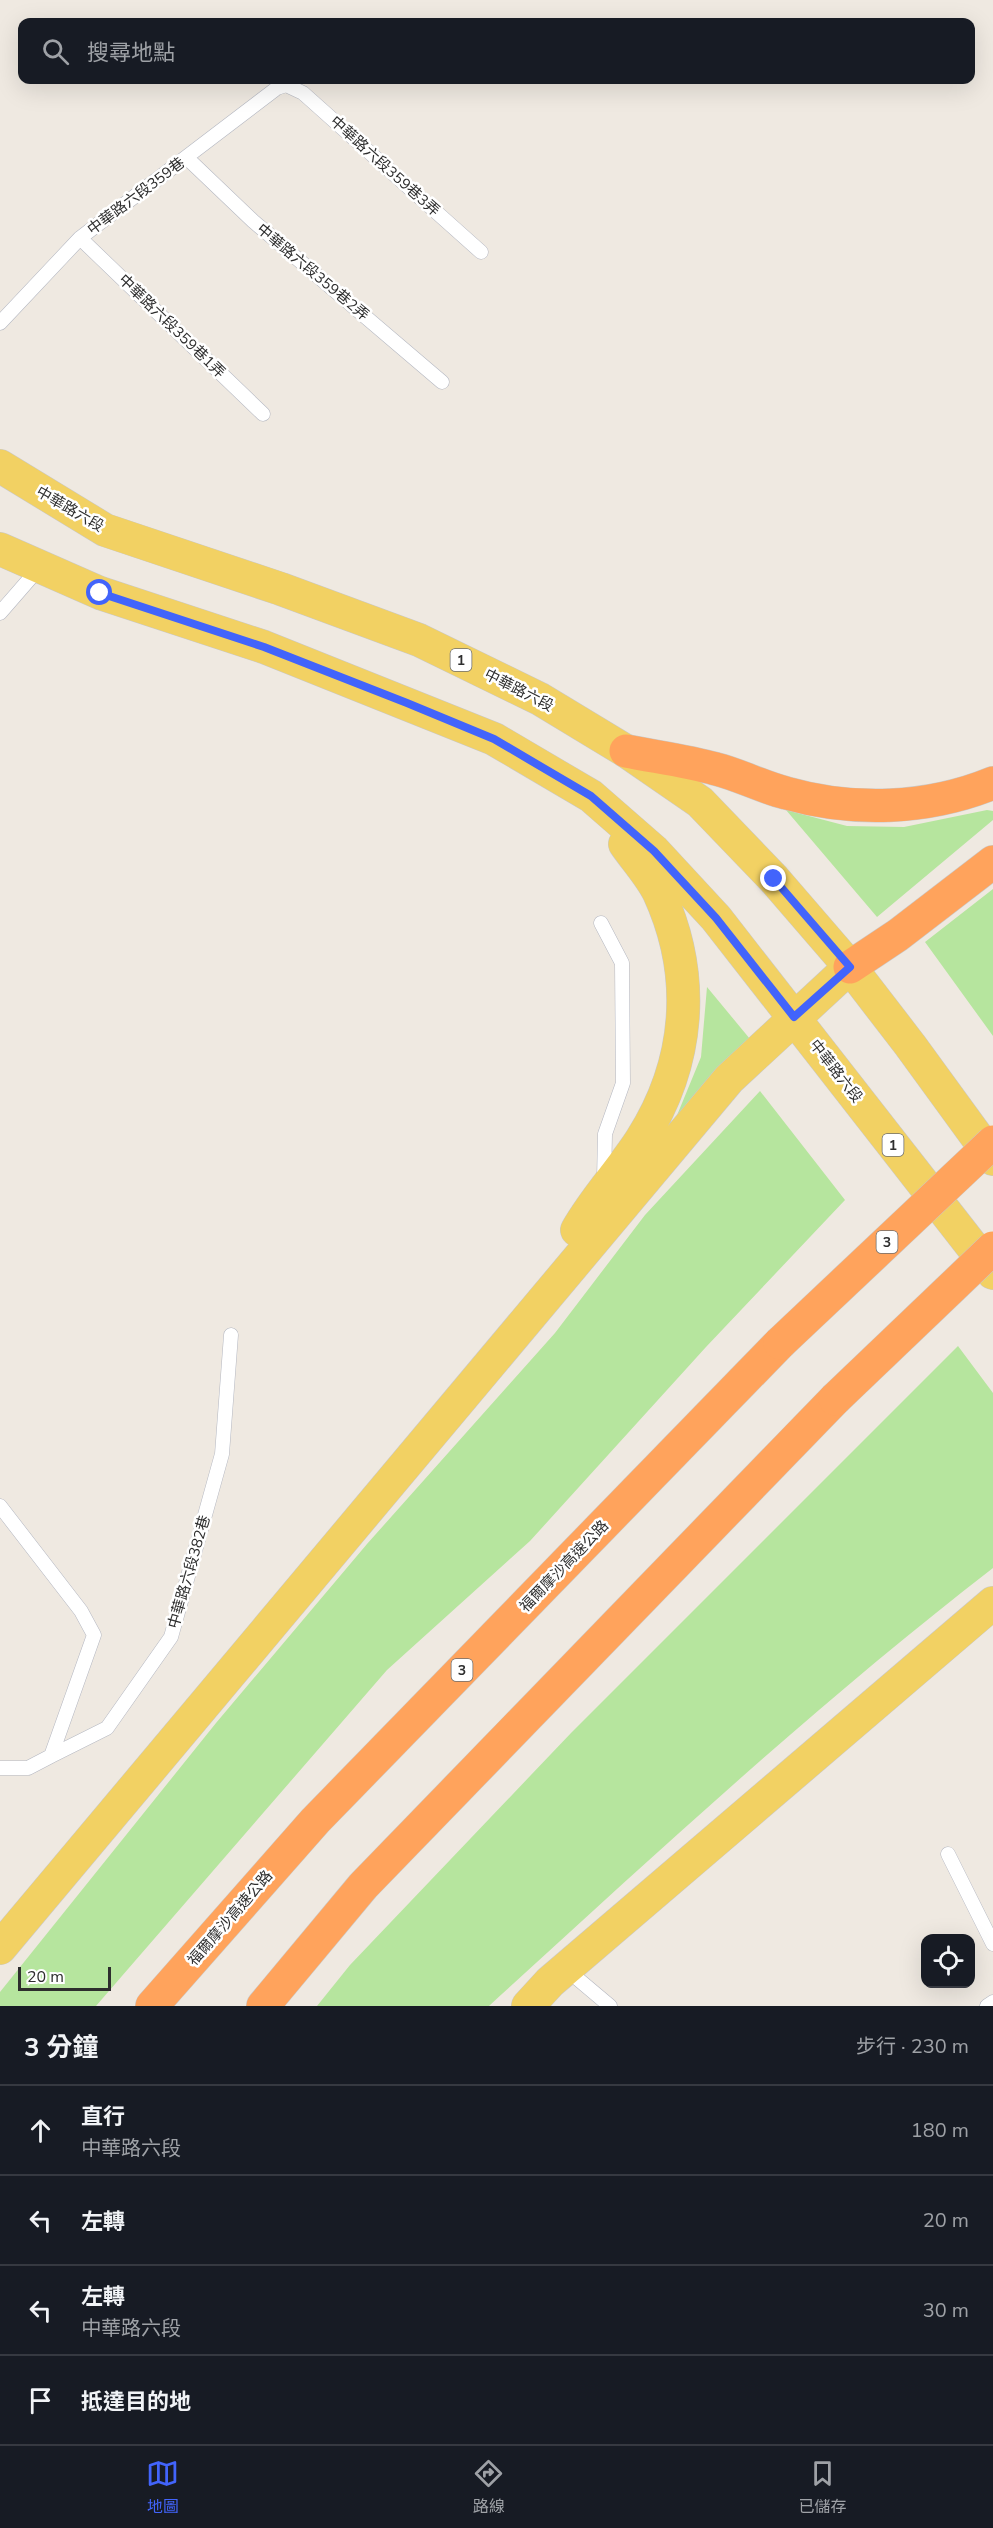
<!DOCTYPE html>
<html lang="zh-TW">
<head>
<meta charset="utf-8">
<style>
  :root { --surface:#171b24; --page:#20242c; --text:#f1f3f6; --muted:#9ea1a6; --line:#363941; --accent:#4264fb }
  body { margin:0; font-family:"Nunito Sans","Noto Sans TC",sans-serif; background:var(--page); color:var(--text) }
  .controls { position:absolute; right:18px; bottom:18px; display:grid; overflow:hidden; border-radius:12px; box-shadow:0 6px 24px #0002 }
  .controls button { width:54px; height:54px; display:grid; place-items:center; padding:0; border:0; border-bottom:2px solid var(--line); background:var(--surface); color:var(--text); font:30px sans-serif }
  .scale { position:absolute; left:18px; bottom:15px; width:93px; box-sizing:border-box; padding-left:6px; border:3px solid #2e2e2e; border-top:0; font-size:16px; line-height:21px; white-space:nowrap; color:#2e2e2e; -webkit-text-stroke:4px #fff; paint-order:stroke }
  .stop { position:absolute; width:18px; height:18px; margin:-14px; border:4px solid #4264fb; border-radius:50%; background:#fff }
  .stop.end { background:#4264fb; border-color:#fff; box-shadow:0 2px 6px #0008 }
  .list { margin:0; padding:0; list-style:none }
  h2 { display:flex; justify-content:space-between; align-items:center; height:78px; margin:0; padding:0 24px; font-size:26px }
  h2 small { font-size:20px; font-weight:400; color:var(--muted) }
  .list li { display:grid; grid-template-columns:39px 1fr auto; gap:18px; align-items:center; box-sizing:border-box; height:90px; padding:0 24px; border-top:2px solid var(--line) }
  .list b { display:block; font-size:22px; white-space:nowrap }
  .list p { margin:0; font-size:20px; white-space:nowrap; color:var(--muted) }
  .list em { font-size:20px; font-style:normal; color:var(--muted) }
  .icon { flex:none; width:33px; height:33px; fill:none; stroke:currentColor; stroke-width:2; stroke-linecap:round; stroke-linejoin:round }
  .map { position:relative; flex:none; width:993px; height:2006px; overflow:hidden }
  .search { position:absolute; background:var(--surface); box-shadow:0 6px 24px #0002; left:18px; right:18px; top:18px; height:66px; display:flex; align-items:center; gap:15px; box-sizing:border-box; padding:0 21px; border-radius:12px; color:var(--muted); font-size:22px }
  .sheet { height:438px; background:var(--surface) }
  nav { display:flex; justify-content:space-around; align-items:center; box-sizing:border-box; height:84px; border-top:2px solid var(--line); background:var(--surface); font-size:16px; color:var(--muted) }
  nav a { display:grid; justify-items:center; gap:3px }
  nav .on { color:var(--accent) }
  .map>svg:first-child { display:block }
  .green { fill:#b6e59e }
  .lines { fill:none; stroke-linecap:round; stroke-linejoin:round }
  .lane-casing { stroke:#b4b7c1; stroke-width:15 }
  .primary-casing { stroke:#c9c9c9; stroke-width:34 }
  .highway-casing { stroke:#c9c9c9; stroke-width:34 }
  .lane { stroke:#fff; stroke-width:14 }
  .primary { stroke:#f2d163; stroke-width:33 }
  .highway { stroke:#ffa35c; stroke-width:33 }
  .highway-bridge-casing { stroke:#c9c9c9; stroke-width:34; stroke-linecap:butt }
  .highway-bridge { stroke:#ffa35c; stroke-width:33 }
  .route { stroke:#4264fb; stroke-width:8 }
  .labels { text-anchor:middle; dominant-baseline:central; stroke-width:5; stroke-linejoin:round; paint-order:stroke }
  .shield { fill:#fff; stroke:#6d6d6d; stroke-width:1.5 }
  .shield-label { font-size:14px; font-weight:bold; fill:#2e2e2e }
  .street-label { font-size:15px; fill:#2e2e2e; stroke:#fff }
</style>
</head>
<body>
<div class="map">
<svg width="993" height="2006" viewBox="0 0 993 2006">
  <rect width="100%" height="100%" fill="#efe9e1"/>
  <!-- green -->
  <path class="green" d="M786,810L847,826L904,827L987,810L993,811V820L877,917Z
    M993,889V1036L925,942Z
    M707,987L750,1039L673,1125L701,1057Z
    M760,1091L845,1200L706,1347L530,1541L387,1670L96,2006H0V1992L216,1723L367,1544L555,1333L645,1215Z
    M958,1346L993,1393V1568C817,1704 653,1856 489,2006H317L350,1965L571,1733Z"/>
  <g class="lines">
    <defs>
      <path id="lane" d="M187,158L253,221L442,382
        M80,238L263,414
        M0,323L80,238L277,88L286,85L303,93L481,252
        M0,613L40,567
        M601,923L622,963L623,1083L605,1134L604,1180
        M0,1506L81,1611L94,1635L51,1756L28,1768H0
        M51,1756L107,1728L171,1637L222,1454L231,1335
        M948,1854L993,1944
        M566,1969L610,2006
        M987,2006L993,2002"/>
      <path id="primary" d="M0,466L105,530L281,589L419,640L540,699L626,751L700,802L774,879L850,967L910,1045L993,1159
        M0,549L100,593L264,647L494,739L591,796L654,851L716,918L993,1273
        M577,1230C595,1198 621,1171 641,1140C690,1063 697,976 659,893C651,876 636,860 625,844
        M0,1948L729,1079L850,967
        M528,2006L550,1982L993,1603"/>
      <path id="highway" d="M626,751C656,757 687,761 716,769C740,775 762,787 786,793C853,812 927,810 993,783
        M850,967L898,935L993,862
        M152,2006L315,1821L780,1343
        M263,2006L363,1886L835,1399"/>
    </defs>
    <!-- lane casing -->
    <use href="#lane" class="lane-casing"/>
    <!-- primary casing -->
    <use href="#primary" class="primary-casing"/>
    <!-- highway casing -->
    <use href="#highway" class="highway-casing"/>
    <!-- lane -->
    <use href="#lane" class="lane"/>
    <!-- primary -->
    <use href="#primary" class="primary"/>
    <!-- highway -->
    <use href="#highway" class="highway"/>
    <defs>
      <path id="highway-bridge" d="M780,1343L993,1142
        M835,1399L993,1248"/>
    </defs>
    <!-- highway-bridge casing -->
    <use href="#highway-bridge" class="highway-bridge-casing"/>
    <!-- highway-bridge -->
    <use href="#highway-bridge" class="highway-bridge"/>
  </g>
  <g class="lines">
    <!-- route -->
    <path class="route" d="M100,593L264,647L407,703L494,739L591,796L654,851L716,918L794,1017L850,967L774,879"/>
  </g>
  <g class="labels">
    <!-- shield labels -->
    <g class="shield">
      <rect x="450.5" y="649" width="21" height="22" rx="4.5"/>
      <rect x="882.5" y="1134" width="21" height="22" rx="4.5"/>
      <rect x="876.5" y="1231" width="21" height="22" rx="4.5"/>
      <rect x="451.5" y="1659" width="21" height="22" rx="4.5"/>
    </g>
    <g class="shield-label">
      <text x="461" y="660">1</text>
      <text x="893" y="1145">1</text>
      <text x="887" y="1242">3</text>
      <text x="462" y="1670">3</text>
    </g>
    <!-- street labels -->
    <g class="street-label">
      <text transform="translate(385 166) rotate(42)">中華路六段359巷3弄</text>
      <text transform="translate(136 196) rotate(-37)">中華路六段359巷</text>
      <text transform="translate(313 272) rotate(40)">中華路六段359巷2弄</text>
      <text transform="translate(172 326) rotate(44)">中華路六段359巷1弄</text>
      <text transform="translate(70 509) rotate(30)">中華路六段</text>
      <text transform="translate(519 690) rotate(27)">中華路六段</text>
      <text transform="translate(836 1071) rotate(52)">中華路六段</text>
      <text transform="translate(564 1566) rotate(-46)">福爾摩沙高速公路</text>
      <text transform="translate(189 1572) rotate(-74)">中華路六段382巷</text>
      <text transform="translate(230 1918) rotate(-49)">福爾摩沙高速公路</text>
    </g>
  </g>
</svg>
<div class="controls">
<button><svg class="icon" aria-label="locate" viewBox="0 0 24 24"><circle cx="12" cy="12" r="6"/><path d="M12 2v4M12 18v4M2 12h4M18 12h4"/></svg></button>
</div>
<div class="scale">20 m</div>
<div class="stop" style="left:100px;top:593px"></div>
<div class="stop end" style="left:774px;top:879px"></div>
<div class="search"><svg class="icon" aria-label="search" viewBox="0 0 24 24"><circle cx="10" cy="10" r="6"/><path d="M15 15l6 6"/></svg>搜尋地點</div>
</div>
<section class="sheet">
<h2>3 分鐘<small>步行 · 230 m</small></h2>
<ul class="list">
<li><svg class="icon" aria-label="ahead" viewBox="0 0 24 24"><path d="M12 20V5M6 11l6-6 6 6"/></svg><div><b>直行</b><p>中華路六段</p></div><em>180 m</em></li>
<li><svg class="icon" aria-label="left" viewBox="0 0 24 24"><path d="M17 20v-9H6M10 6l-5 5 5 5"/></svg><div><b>左轉</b></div><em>20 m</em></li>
<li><svg class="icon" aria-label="left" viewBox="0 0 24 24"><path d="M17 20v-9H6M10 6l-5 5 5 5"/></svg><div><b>左轉</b><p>中華路六段</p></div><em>30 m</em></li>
<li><svg class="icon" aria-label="arrive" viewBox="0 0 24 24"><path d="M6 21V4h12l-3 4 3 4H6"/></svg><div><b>抵達目的地</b></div></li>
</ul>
</section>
<nav>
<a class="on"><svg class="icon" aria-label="map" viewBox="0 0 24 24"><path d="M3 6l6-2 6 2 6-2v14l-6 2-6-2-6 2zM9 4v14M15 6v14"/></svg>地圖</a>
<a><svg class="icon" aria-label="directions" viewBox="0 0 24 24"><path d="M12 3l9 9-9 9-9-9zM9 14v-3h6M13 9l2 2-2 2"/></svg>路線</a>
<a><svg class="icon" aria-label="saved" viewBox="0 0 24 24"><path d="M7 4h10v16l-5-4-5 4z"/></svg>已儲存</a>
</nav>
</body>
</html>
